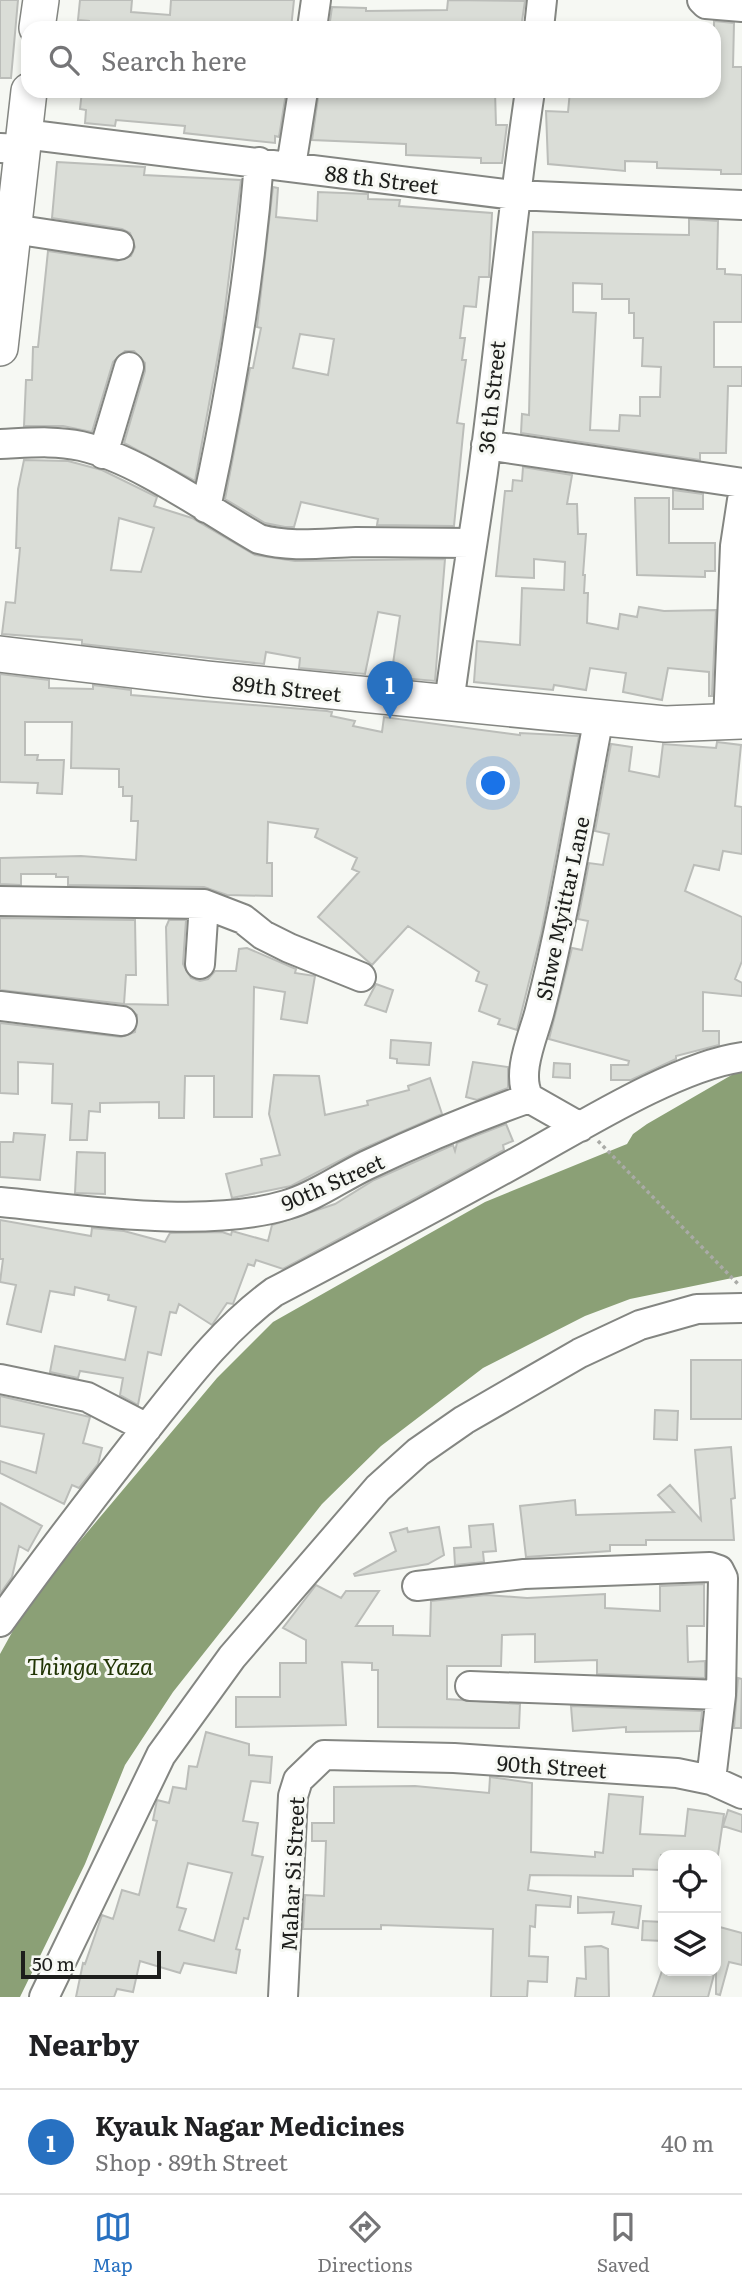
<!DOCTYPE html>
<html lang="en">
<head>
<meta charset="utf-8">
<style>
  :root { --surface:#fff; --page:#f6f6f6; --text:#202124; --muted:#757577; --line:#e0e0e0; --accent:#2871c1 }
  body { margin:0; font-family:Literata,serif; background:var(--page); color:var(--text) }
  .controls { position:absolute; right:21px; bottom:21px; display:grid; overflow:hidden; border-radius:14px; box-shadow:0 4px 10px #0003 }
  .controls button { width:63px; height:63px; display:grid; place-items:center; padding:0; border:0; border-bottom:2px solid var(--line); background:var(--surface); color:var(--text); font:35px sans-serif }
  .scale { position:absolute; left:21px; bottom:18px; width:140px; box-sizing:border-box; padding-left:7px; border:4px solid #1d1e1c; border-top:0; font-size:19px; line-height:24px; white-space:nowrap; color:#1d1e1c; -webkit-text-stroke:5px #f6f8f3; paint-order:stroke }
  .you { position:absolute; left:494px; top:784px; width:24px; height:24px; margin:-18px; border:5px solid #fff; border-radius:50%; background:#1a73e8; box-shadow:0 0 0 10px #1a73e833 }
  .badge { display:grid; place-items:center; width:46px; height:46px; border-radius:50%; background:var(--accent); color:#fff; font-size:23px; font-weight:700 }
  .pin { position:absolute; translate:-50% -58px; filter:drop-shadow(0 2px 4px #0008) }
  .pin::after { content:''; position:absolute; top:37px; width:24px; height:21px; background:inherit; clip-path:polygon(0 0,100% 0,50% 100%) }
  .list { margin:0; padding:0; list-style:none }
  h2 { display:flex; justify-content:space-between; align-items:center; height:91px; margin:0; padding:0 28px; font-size:30px }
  h2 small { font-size:23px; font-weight:400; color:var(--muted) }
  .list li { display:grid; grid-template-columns:46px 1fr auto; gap:21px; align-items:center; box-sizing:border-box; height:105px; padding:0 28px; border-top:2px solid var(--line) }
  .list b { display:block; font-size:26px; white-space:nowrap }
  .list p { margin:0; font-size:23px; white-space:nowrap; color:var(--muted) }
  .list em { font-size:23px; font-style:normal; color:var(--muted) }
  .icon { flex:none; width:38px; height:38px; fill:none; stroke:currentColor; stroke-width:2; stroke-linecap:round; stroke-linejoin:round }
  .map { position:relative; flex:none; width:742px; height:1997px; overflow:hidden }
  .search { position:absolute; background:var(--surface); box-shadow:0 4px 10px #0003; left:21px; right:21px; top:21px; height:77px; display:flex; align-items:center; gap:18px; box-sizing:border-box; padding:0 24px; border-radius:21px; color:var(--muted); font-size:26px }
  .sheet { height:196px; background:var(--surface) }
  nav { display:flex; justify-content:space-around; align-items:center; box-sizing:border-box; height:98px; border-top:2px solid var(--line); background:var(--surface); font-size:19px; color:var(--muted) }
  nav a { display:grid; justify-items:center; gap:4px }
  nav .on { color:var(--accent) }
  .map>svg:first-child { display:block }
  .water { fill:#8ba076 }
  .building { fill:#daddd7; stroke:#bbbdb9; stroke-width:2; fill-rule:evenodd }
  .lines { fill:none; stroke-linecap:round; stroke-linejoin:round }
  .minor-casing { stroke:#848682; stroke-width:32 }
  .major-casing { stroke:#848682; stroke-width:38 }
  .path { stroke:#aaaba7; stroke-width:3.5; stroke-dasharray:3.5 3.5; stroke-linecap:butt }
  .minor { stroke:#fff; stroke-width:28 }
  .major { stroke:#fff; stroke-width:35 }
  .labels { text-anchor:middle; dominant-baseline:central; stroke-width:6; stroke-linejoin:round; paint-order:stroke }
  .street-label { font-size:21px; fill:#1d1e1c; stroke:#f6f8f3 }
  .water-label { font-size:23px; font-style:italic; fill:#213504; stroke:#f6f8f3 }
</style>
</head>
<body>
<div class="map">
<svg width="742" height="1997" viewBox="0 0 742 1997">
  <rect width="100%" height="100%" fill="#f6f8f3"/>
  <!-- water -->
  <path class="water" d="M742,1069V1276L630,1299L585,1316L483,1368L381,1446L322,1504L173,1692L125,1765L85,1864L20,1997H0V1654L15,1627L53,1573L217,1378L273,1322L485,1202L627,1144L633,1134L647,1124Z"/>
  <!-- building -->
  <path class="building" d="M0,0H18L11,78H0Z
    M80,0H132L131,12L170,15L171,0H294L291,28H89V21L78,20Z
    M448,0L525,1L521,28H329L332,7L366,8V11L447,10Z
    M714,21L734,23L733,67H742V174H721V170L657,168V162L625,161V171L548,164L546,111L568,112L570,91H714Z
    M82,91H280L286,93L279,137L275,136V143L184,133L185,126L116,120L115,126L85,123L86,110L80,109Z
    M319,91H495L496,125H507L502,163H481V158L406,155V144L312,140Z
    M57,162L145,167L144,175L241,180L222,333L195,481L124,443L145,371V363L134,351H125L113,362L92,432L63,426H24L26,380H32L33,347H38L48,251L117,261L131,256L135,247L130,233L122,229L52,218Z
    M273,187L278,188L276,217L317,221L318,192L368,194V199L400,200L399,206L492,213L489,277H479L476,307L464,306L460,338H465L462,360H466L457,423L464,424L454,526L377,525L378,519L301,502L294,527H285L265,523L225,499L250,368H253L261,328L257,327ZM300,334L334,339L328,375L293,368Z
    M689,219L718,221L717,269H725V274L742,275V322H714V367H742V386H728L726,453H700V460L521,433L522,414L529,415L533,232L689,235ZM573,283L602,284V299H629V313H634V338H643L642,366L661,367L660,397H640V416L620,415L619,431L590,430L596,313L573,312Z
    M24,460L68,461L102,470L157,497L154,506L192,518L255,555L295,561L445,559L435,681L391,677L400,616L378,612L365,674L299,668L300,658L266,652L264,664L82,644V640L2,634L6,602L15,603L20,548H16L18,489ZM119,518L154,528L141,572L111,570Z
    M523,467L572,475L567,504H577L578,534H586L583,575H585L584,593H588L587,623L618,629L620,614L637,617L639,607L664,611L716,610L712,696H709V672L668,668L662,700L623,692L626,673L590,668L586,690L554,685L553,690L474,682L477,641L520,645L522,588L564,590L565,562L534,559V578L496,576L505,491H512L513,480L522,481Z
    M673,490L703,494V509H673Z
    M635,498H669V543H715V571H705V577L637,575Z
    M0,674L49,680V688L93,689V685L131,690V695L327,711L332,712L331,716L355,721L353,726L382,732L384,717L520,735V733L579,736L541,934L517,1030L498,1024L500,1019L479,1011L487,985L476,981L479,972L408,926L372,965L318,917L359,872L352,869L357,858L315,837L318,829L268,822L267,863H272V896L227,895L204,887L68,885V877H56V874H21V885L0,884V858L81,856L136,860L138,821H131L132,796H123V787H119V769L71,768L72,722H25V755H38L37,760H64L62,794L37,793L38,783L0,782Z
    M717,742L741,745L735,806L742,807V854L723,851L719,870L694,865L685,891L742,917V961L735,979L742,983V996L703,992V1031H719V1045L676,1056V1059L631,1080H611V1065H628L629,1061L549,1039L572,948L582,950L588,921L578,919L589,863L603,865L609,834L595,831L611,744L632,747L629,771L659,777L663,744L716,748Z
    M0,918L135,920L136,975H126L124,1004L168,1005L166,927L169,920H186L183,964L191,978L200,981L208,979L215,971H236L239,949L247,948L296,969L295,973L315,976L307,1023L281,1019L285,992L254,987L252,1117H214V1076H185L184,1118H159V1102L100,1103V1112L89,1111L87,1140H70L72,1104L52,1103L53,1064L18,1062V1094L0,1093V1023L121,1037L135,1032L137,1015L124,1004L0,990Z
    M376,984L393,990L386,1012L365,1005Z
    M391,1040L431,1043L429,1065L397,1063V1059L390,1058Z
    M473,1062L508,1067V1088L477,1100L466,1097Z
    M554,1063L570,1064V1078L553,1077Z
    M274,1075L319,1076L325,1115L368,1105L367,1101L409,1090L408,1086L430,1078L442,1114L360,1150L291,1186L232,1198L226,1174L262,1165L261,1159L280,1155L269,1114Z
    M506,1124L513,1141L503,1145L504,1150L455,1177L283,1269L256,1260L254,1266L248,1264L233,1304L227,1303L212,1325L179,1304L176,1313L170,1312L161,1355L148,1352L138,1405L120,1395L123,1378L80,1371L78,1378L50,1372L55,1346L125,1360L136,1307L108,1300L109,1295L75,1287L74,1295L50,1291L41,1332L7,1324L16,1285L0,1282L3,1259H0V1220L91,1236L92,1228L124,1231L165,1242L170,1233L222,1232L231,1235L232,1231L268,1241L272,1225L335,1204L374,1180L453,1145L455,1151L457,1143Z
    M14,1133L45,1135L40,1180L0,1177V1142H13Z
    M77,1152L105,1153V1194L75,1193Z
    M691,1360H742V1419H691Z
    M0,1396L90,1417L83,1443L102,1448L98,1464L79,1488L72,1485L64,1504L0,1473V1461L36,1473L44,1434L0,1426Z
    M655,1410L678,1411L677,1440L654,1439Z
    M731,1447L735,1498L731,1499L734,1540H646V1545H610V1551L526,1557L520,1506L575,1500L576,1515L674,1512L658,1495L670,1485L701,1520L695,1450Z
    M0,1503L42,1526L28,1551L19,1546L12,1577L0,1594Z
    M493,1524L496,1551L483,1552L484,1562L455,1565L454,1548L471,1547L469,1526Z
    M439,1527L444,1555L428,1564L355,1576L354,1574L396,1551L390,1533L407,1528L408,1532Z
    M704,1584V1626H687L688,1662L705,1661V1678L597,1674V1660L535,1662V1634L502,1635L501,1666H447V1699L520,1704L519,1728L378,1727V1670H372V1663L342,1662L346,1725L236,1727V1697H280V1663H306V1640L283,1628L316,1585L341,1598L346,1591H379L356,1626H393V1635L430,1636L431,1601L486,1595L527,1598L605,1594V1608L660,1611V1586Z
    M738,1678L742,1679L741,1728H734Z
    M571,1706L702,1711L700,1731L626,1732V1727L573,1731Z
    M206,1732L249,1744V1755L272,1757L270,1783L251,1781L243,1821L258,1823L252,1855L263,1857L248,1919L244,1918L236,1949L240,1950L236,1973L184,1963L180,1973L140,1961L133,1992L117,1989L114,1997H76L83,1963L85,1964L102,1915L113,1919L122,1890L139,1895L157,1821L153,1820L157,1800L169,1803L173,1787L186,1789L189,1766L197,1767ZM188,1863L232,1873L214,1941L179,1930L186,1909L177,1907Z
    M490,1777L532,1783L531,1852L595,1857V1852L603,1853L609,1794L643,1797L640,1834L685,1836L688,1809L724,1814L718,1855H661V1870L633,1869V1876L530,1875L528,1890L571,1896L570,1907L536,1905L535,1927L530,1926L529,1956L548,1957L547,1982L528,1981L527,1997H491L493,1929L381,1925V1929H303L305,1895L324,1896L326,1841H312V1823H334V1787L415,1786L489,1793Z
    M728,1810L742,1815V1832L723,1826Z
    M578,1897L641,1906L638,1928L612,1924L614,1912L578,1913Z
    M643,1921L663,1922V1941L642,1940Z
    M716,1926L742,1933V1965L729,1962L720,1995L716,1994Z
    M601,1946L608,1949L609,1997H575L577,1978L586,1979L585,1947Z
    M663,1968V1971H715L708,1997H653Z"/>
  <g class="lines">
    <defs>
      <path id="minor" d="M702,0L706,4L742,7
        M312,28L316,0
        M539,28L542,0
        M24,134L514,195L742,205
        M0,148L22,149
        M291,166L303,91
        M13,229L119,245
        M0,444C27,443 54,440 81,446C138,459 208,510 259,539C293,548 322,543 356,542C394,542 432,543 470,543
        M486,445L742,483
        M103,454L129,367
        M206,508C231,393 250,279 259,162
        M449,704C459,626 472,549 483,472C500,345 511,218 530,91
        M728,723L735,546L742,500
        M0,901L204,904L243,919L263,935L289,948L361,977
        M200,964L204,904
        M0,1006L122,1021
        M529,1098C515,1073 534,1035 540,1010C565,914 580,815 599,717
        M529,1098L580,1127
        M0,1202C83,1210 207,1229 286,1205C314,1197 340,1178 367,1165C420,1140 473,1118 529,1098
        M0,1379L87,1397L147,1428
        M417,1586L524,1574L710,1567L719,1570L723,1578L721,1695L711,1780
        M0,1622C47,1556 96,1493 146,1429C185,1380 222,1330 274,1292C358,1248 443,1203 526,1157C585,1124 678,1066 742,1057
        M470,1686L721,1695
        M44,1997L161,1755L232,1657L378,1488L418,1452L464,1420L580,1353L640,1325L697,1309L742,1308
        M283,1997L293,1796L298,1780L324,1755L454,1758L677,1773L711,1780L742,1794"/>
      <path id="major" d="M37,28L41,0
        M0,348L29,91
        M0,654L208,679L665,724L742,721"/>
    </defs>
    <!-- minor casing -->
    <use href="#minor" class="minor-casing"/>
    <!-- major casing -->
    <use href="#major" class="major-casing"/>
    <!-- path -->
    <path class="path" d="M598,1141L740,1286"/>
    <!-- minor -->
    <use href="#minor" class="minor"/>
    <!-- major -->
    <use href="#major" class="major"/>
  </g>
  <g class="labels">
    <!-- street labels -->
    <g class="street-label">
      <text transform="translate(382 178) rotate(7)">88 th Street</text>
      <text transform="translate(490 397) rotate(-84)">36 th Street</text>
      <text transform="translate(287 687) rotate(6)">89th Street</text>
      <text transform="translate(561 908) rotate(-78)">Shwe Myittar Lane</text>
      <text transform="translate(332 1181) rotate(-24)">90th Street</text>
      <text transform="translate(552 1765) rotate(4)">90th Street</text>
      <text transform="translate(291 1874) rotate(-87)">Mahar Si Street</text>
    </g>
    <!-- water labels -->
    <g class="water-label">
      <text x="90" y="1665">Thinga Yaza</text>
    </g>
  </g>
</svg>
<div class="controls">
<button><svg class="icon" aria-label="locate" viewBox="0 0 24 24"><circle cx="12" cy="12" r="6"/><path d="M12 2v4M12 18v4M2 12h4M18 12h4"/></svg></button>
<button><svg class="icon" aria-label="layers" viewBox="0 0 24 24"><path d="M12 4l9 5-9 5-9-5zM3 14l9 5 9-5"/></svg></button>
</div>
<div class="scale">50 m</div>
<div class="you"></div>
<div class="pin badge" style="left:390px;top:719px">1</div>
<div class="search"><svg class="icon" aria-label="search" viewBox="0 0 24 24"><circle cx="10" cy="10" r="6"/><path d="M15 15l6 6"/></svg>Search here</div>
</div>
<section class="sheet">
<h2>Nearby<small></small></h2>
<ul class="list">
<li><span class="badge">1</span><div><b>Kyauk Nagar Medicines</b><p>Shop · 89th Street</p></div><em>40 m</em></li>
</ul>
</section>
<nav>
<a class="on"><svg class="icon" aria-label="map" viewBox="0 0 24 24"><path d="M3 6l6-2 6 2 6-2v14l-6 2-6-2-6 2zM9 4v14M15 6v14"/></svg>Map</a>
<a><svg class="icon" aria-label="directions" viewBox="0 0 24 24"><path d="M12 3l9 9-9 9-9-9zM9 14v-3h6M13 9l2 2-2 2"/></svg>Directions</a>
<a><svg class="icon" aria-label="saved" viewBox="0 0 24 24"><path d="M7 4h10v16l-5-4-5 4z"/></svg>Saved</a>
</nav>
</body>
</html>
